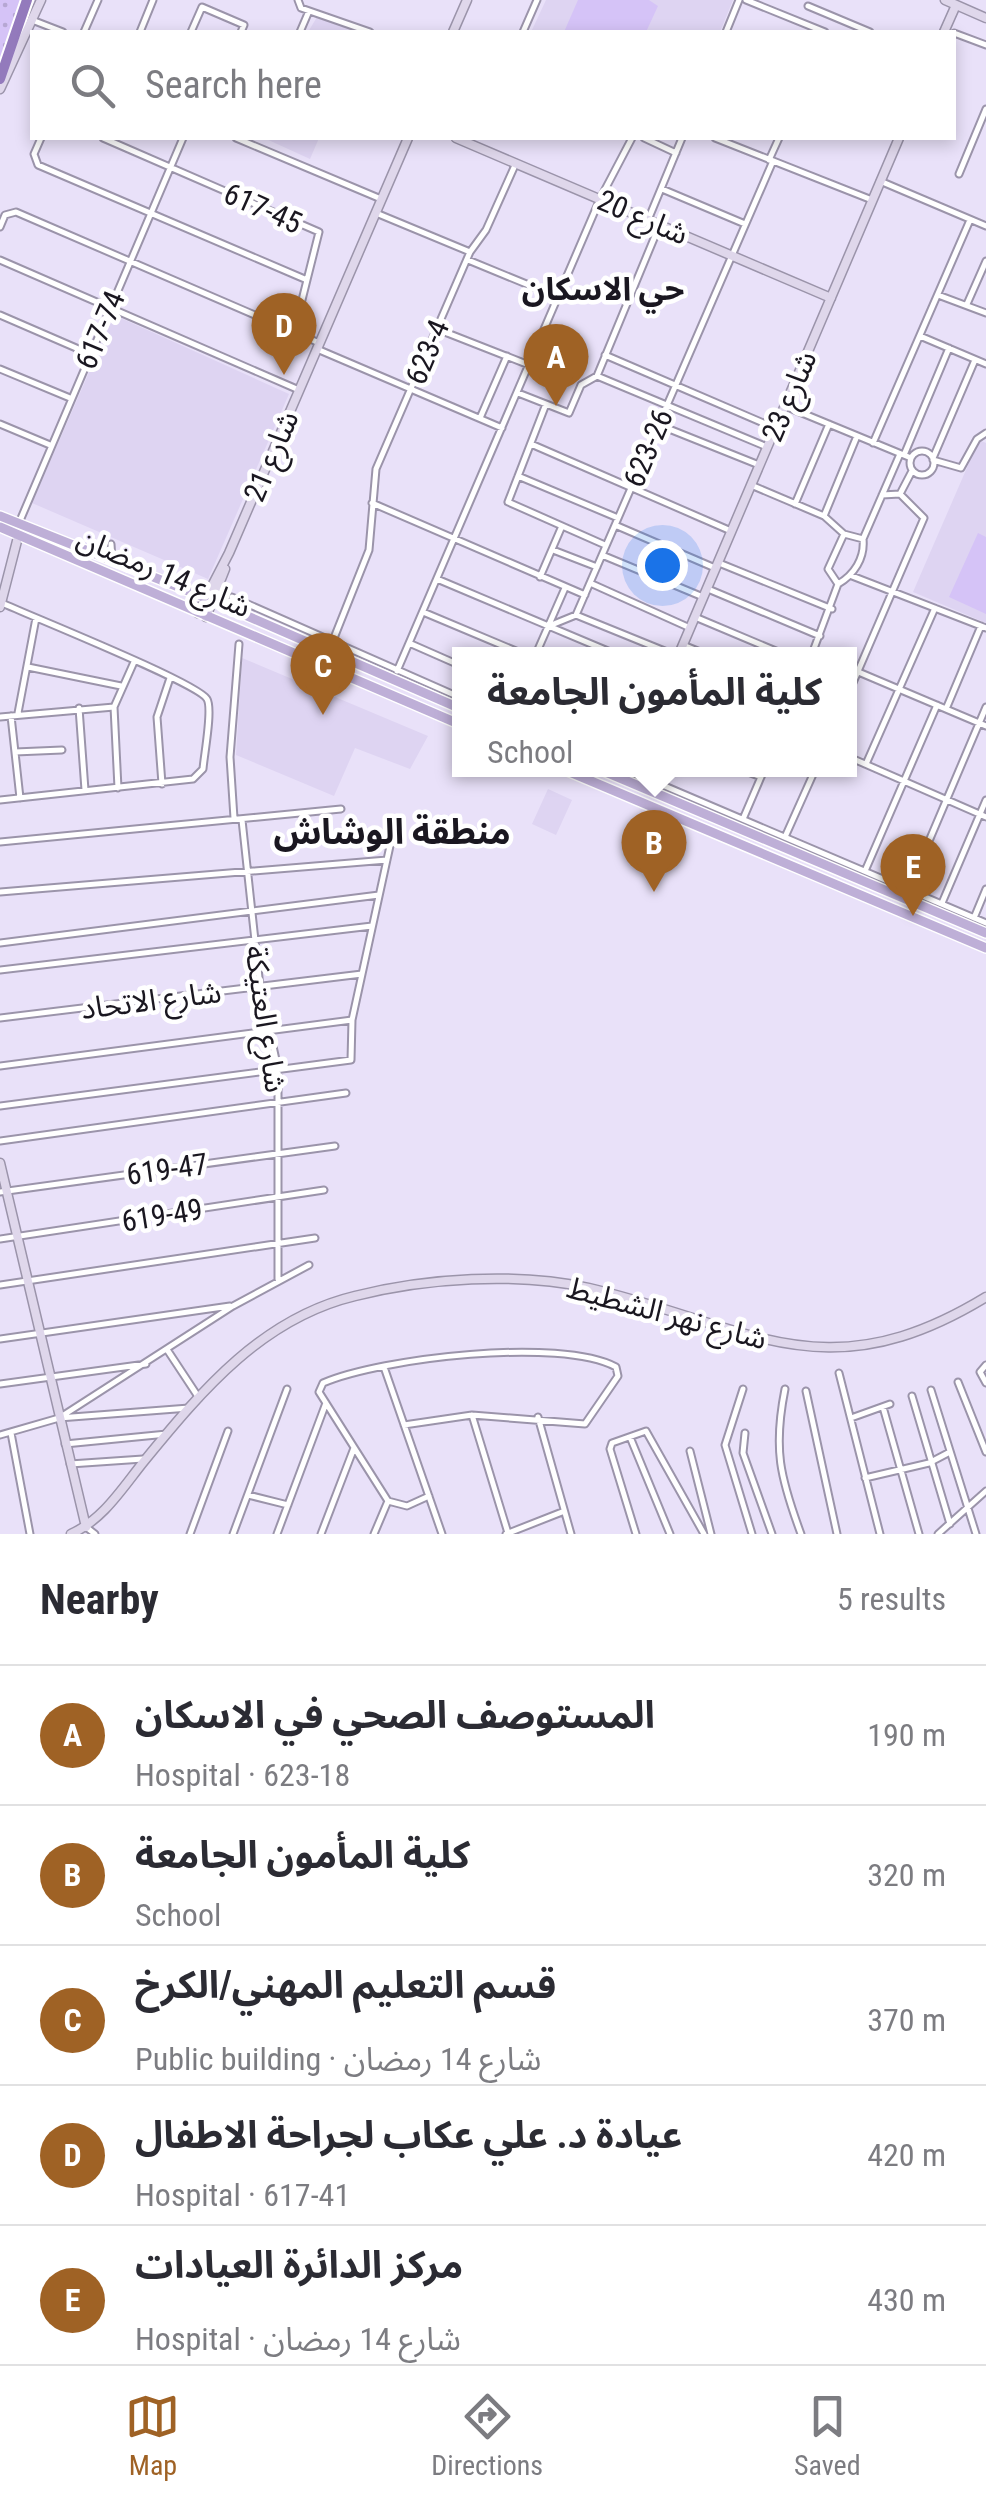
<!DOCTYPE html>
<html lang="en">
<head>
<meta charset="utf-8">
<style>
  :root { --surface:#fff; --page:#f7f7f7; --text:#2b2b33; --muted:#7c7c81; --line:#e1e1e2; --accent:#9f6225 }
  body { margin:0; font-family:"Roboto Condensed","Noto Sans Arabic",sans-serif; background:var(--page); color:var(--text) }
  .you { position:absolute; left:662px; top:565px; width:35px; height:35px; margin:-25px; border:8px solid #fff; border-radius:50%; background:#1a73e8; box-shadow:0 0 0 15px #1a73e833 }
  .badge { display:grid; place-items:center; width:65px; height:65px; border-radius:50%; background:var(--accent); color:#fff; font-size:32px; font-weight:700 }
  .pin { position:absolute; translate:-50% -82px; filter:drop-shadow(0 2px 5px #0008) }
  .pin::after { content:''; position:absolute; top:52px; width:35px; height:30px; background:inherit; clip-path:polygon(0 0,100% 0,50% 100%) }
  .popup { position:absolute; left:452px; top:647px; width:405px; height:130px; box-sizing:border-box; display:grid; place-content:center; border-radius:0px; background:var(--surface); filter:drop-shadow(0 2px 8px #0005); font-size:32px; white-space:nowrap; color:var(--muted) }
  .popup b { font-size:38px; color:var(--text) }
  .popup::after { content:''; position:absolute; left:50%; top:100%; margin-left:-20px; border:20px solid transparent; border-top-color:var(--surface) }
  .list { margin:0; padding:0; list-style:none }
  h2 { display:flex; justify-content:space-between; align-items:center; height:130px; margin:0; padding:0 40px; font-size:42px }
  h2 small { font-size:32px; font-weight:400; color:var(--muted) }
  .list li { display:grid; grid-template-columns:65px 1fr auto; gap:30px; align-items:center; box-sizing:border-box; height:140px; padding:0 40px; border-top:2px solid var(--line) }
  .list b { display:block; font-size:38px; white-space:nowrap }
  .list p { margin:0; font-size:32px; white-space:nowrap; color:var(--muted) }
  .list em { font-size:32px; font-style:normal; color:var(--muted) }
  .icon { flex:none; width:55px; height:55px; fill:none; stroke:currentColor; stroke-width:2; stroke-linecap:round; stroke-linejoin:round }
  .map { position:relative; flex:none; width:986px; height:1534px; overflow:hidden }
  .search { position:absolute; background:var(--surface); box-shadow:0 5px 15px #0003; left:30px; right:30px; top:30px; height:110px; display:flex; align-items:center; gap:25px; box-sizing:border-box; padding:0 35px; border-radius:0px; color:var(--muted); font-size:38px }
  .sheet { height:830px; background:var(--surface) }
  nav { display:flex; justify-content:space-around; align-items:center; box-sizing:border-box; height:140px; border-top:2px solid var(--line); background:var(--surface); font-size:28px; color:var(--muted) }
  nav a { display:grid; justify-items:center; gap:5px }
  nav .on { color:var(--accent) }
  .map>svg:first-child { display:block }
  .built { fill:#ded4f2 }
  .grass { fill:url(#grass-dots) }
  .garden { fill:#d5c3f7 }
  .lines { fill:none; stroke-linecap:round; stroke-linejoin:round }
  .street-casing { stroke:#9b94aa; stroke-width:9 }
  .secondary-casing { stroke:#9b94aa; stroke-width:11 }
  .primary-casing { stroke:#fff; stroke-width:12 }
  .highway-casing { stroke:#fff; stroke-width:14 }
  .street { stroke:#fff; stroke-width:5 }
  .secondary { stroke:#dfd7eb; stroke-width:8 }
  .primary { stroke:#beafd7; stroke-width:9 }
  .highway { stroke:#937abc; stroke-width:10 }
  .labels { text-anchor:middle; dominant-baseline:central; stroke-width:9; stroke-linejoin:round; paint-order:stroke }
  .street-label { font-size:30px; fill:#1a1720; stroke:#fff }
  .neighbourhood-label { font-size:32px; font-weight:bold; fill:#1a1720; stroke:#fff }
  .quarter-label { font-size:35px; font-weight:bold; fill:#1a1720; stroke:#fff }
</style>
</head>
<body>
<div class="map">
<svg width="986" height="1534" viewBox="0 0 986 1534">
  <defs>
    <pattern id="grass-dots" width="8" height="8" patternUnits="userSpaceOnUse" patternTransform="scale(2.5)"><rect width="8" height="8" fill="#d5c3f7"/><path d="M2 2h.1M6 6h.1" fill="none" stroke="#b6a7d3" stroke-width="1.8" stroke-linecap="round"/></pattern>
  </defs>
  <rect width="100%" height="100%" fill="#e9e1f9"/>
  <!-- built -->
  <path class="built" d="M546,0H733L720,32H531Z
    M317,17L358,32H308Z
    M264,138H319L310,159Z
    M114,315L289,394L208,579L32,503Z
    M979,440L986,443V623L913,592Z
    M242,658L428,736L410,769L355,748L334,796L236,755Z
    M548,789L572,800L556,835L532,824Z"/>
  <!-- grass -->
  <path class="grass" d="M0,0H22L0,63Z"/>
  <!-- garden -->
  <path class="garden" d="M578,0H649L658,6L646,32H564Z
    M978,533L986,537V614L949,597Z"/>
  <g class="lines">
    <defs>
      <path id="street" d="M298,0L301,8L370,32
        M746,0L825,32
        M808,6L870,32
        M32,20L63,32
        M84,32L98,0
        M140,32L153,0
        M191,32L202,7L244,25L241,32
        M300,32L309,11
        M523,32L537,0
        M726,32L739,0
        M954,33L986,45
        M41,138L34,154L38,165L307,280L319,232L103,138
        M236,138L381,199
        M644,138L676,153
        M715,138L872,200
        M769,160L779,138
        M959,174L986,109
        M880,181L986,226
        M662,189L745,224
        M376,213L470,252
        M648,220L682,138
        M0,227L5,215L16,212L294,332L307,280
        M0,260L299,390
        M468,260L558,297
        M938,295L986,313
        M967,304L986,261
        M0,315L90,354
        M437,329L529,365
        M295,332L319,343
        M920,336L986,364
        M317,349L502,428
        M605,355L775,428
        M0,369L70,398
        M597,376L767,447
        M518,393L569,413L581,385L597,376L660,224
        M546,404L508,502L605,545
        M785,406L911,458
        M480,418L507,356
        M0,424L50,445
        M659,425L759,465
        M873,443L970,220
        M531,444L731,531
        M910 463a12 12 0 1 1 24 0a12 12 0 1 1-24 0Z
        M904,455L949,348
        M933,458L975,360
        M933,460L961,468L977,439L986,433
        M518,476L618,518
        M751,485L824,516L844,534L863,539
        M900,494L912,471
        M372,503L585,595
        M795,504L829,424
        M824,516L857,436
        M19,523L183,138
        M615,525L715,568
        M111,544L112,560
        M553,550L597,567
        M602,555L703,597
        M719,563L832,609
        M852,576L986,628
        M540,577L562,526
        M437,579L615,654
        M590,583L690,628
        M838,584L828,569L844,534
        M708,589L820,636
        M232,597L459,697
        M423,612L523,654
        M576,615L672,654
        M695,617L783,654
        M549,626L576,615L773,161
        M332,643L369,550L376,469L470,252L486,230L516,163
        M409,643L459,665
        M683,645L705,654
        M536,654L565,588
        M812,654L838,584C854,575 865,558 863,539L900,454
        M28,667L121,686
        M849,668L986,726
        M397,671L600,199L632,138
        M849,692L924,518L900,494L882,495
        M79,708L85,790
        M946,709L981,626
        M18,713L36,618
        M11,716L20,798
        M0,717L114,707
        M15,752L62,750
        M849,757L986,817
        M866,764L935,608
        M627,770L986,923
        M743,770L761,777
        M162,784L157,717L170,678
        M118,788L114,707L134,662
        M0,800L193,779L203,769C204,755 213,709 207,699C198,683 30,616 2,603
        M234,818L230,757L239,644
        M743,819L764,770
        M242,820L260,987L278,1069V1279
        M785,837L815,770
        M0,842L341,809
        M865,871L937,705
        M909,888L986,707
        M0,892L387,860
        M942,903L986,800
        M974,918L986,889
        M0,943L379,895
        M0,970L372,926
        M0,1018L362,974
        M0,1066L352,1020
        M0,1106L351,1060L352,1020L395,823
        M0,1141L346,1093
        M0,1192L335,1146
        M0,1239L324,1190
        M0,1285L315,1238
        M0,1339L230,1306
        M168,1351L199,1398
        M986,1365L980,1372L986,1383
        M384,1367L442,1534
        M839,1373L880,1534
        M958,1382L986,1452
        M0,1384L146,1364
        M743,1389L725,1445L752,1534
        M785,1389C773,1449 780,1477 801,1534
        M931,1390L976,1534
        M806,1391L837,1534
        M912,1396L950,1524
        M883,1407L919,1534
        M472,1415L508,1533
        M538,1417L571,1534
        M59,1418L233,1306L309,1265
        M851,1418L890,1404
        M404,1425L472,1415L585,1424L618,1376L616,1367C560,1337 381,1358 323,1383L319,1392L388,1501L407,1506L429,1496
        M11,1433L30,1534
        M745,1433L743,1453L772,1534
        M0,1435L59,1418L189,1408
        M630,1437L670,1534
        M65,1444L167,1434
        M690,1451L711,1534
        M70,1464L143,1459
        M865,1478L929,1463L948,1453
        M248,1495L288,1505
        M86,1527L95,1534
        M190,1534L228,1431
        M233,1534L287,1389
        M277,1534L326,1403
        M321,1534L354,1448
        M374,1534L388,1501
        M506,1534L562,1512
        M636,1534L610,1449L612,1443L646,1431L704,1534
        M938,1534L986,1491"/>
      <path id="secondary" d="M945,0L986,18
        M453,32L467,0
        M944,32L956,5
        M0,89L41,0
        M456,138L831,298
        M0,607L18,537
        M198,613L229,553L408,138
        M206,617L225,569
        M679,654L899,138
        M0,1163L86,1527
        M71,1534C104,1519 123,1487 145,1460C203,1389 263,1318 355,1296C426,1278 517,1272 589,1288C750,1326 825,1395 986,1297"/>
      <path id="primary" d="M0,516L206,598L459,708
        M0,527L459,724
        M565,770L986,948
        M601,770L986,933"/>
      <path id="highway" d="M0,79L27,0"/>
    </defs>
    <!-- street casing -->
    <use href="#street" class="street-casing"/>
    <!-- secondary casing -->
    <use href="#secondary" class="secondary-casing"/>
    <!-- primary casing -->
    <use href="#primary" class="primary-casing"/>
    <!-- highway casing -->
    <use href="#highway" class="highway-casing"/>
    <!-- street -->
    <use href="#street" class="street"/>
    <!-- secondary -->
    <use href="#secondary" class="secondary"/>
    <!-- primary -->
    <use href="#primary" class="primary"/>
    <!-- highway -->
    <use href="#highway" class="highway"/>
  </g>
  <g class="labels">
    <!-- street labels -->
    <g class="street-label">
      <text transform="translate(263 208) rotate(24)">617-45</text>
      <text transform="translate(643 217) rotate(23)">شارع 20</text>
      <text transform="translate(100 330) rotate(-67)">617-74</text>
      <text transform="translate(427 352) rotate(-67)">623-4</text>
      <text transform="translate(789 396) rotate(-67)">شارع 23</text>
      <text transform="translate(648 448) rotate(-67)">623-26</text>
      <text transform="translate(271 456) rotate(-67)">شارع 21</text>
      <text transform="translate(164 572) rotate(23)">شارع 14 رمضان</text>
      <text transform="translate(151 1000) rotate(-7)">شارع الاتحاد</text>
      <text transform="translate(266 1019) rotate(82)">شارع العتيکة</text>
      <text transform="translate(167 1169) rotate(-8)">619-47</text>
      <text transform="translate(162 1215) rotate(-9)">619-49</text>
      <text transform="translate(667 1313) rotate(15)">شارع نهر الشطيط</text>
    </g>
    <!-- neighbourhood labels -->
    <g class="neighbourhood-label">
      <text x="603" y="289">حي الاسكان</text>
    </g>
    <!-- quarter labels -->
    <g class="quarter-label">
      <text x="392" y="832">منطقة الوشاش</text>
    </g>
  </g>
</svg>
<div class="you"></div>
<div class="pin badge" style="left:556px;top:406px">A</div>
<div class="pin badge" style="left:654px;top:892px">B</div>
<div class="popup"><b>كلية المأمون الجامعة</b>School</div>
<div class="pin badge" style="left:323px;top:715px">C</div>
<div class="pin badge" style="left:284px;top:375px">D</div>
<div class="pin badge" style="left:913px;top:916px">E</div>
<div class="search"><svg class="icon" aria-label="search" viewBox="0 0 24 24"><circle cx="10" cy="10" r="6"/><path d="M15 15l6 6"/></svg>Search here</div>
</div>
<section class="sheet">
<h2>Nearby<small>5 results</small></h2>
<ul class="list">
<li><span class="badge">A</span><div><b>المستوصف الصحي في الاسكان</b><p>Hospital · 623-18</p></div><em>190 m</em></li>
<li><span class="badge">B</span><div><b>كلية المأمون الجامعة</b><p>School</p></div><em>320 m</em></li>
<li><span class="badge">C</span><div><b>قسم التعليم المهني/الكرخ</b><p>Public building · شارع 14 رمضان</p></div><em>370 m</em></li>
<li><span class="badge">D</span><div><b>عيادة د. علي عكاب لجراحة الاطفال</b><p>Hospital · 617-41</p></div><em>420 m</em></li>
<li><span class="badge">E</span><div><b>مركز الدائرة العيادات</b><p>Hospital · شارع 14 رمضان</p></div><em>430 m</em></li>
</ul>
</section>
<nav>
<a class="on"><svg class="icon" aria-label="map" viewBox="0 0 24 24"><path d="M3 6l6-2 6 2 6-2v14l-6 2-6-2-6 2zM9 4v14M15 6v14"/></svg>Map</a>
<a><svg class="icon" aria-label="directions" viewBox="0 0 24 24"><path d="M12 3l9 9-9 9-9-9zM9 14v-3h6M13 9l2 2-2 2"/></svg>Directions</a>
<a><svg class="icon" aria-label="saved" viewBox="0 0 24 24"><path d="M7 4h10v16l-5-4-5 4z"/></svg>Saved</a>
</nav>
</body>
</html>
